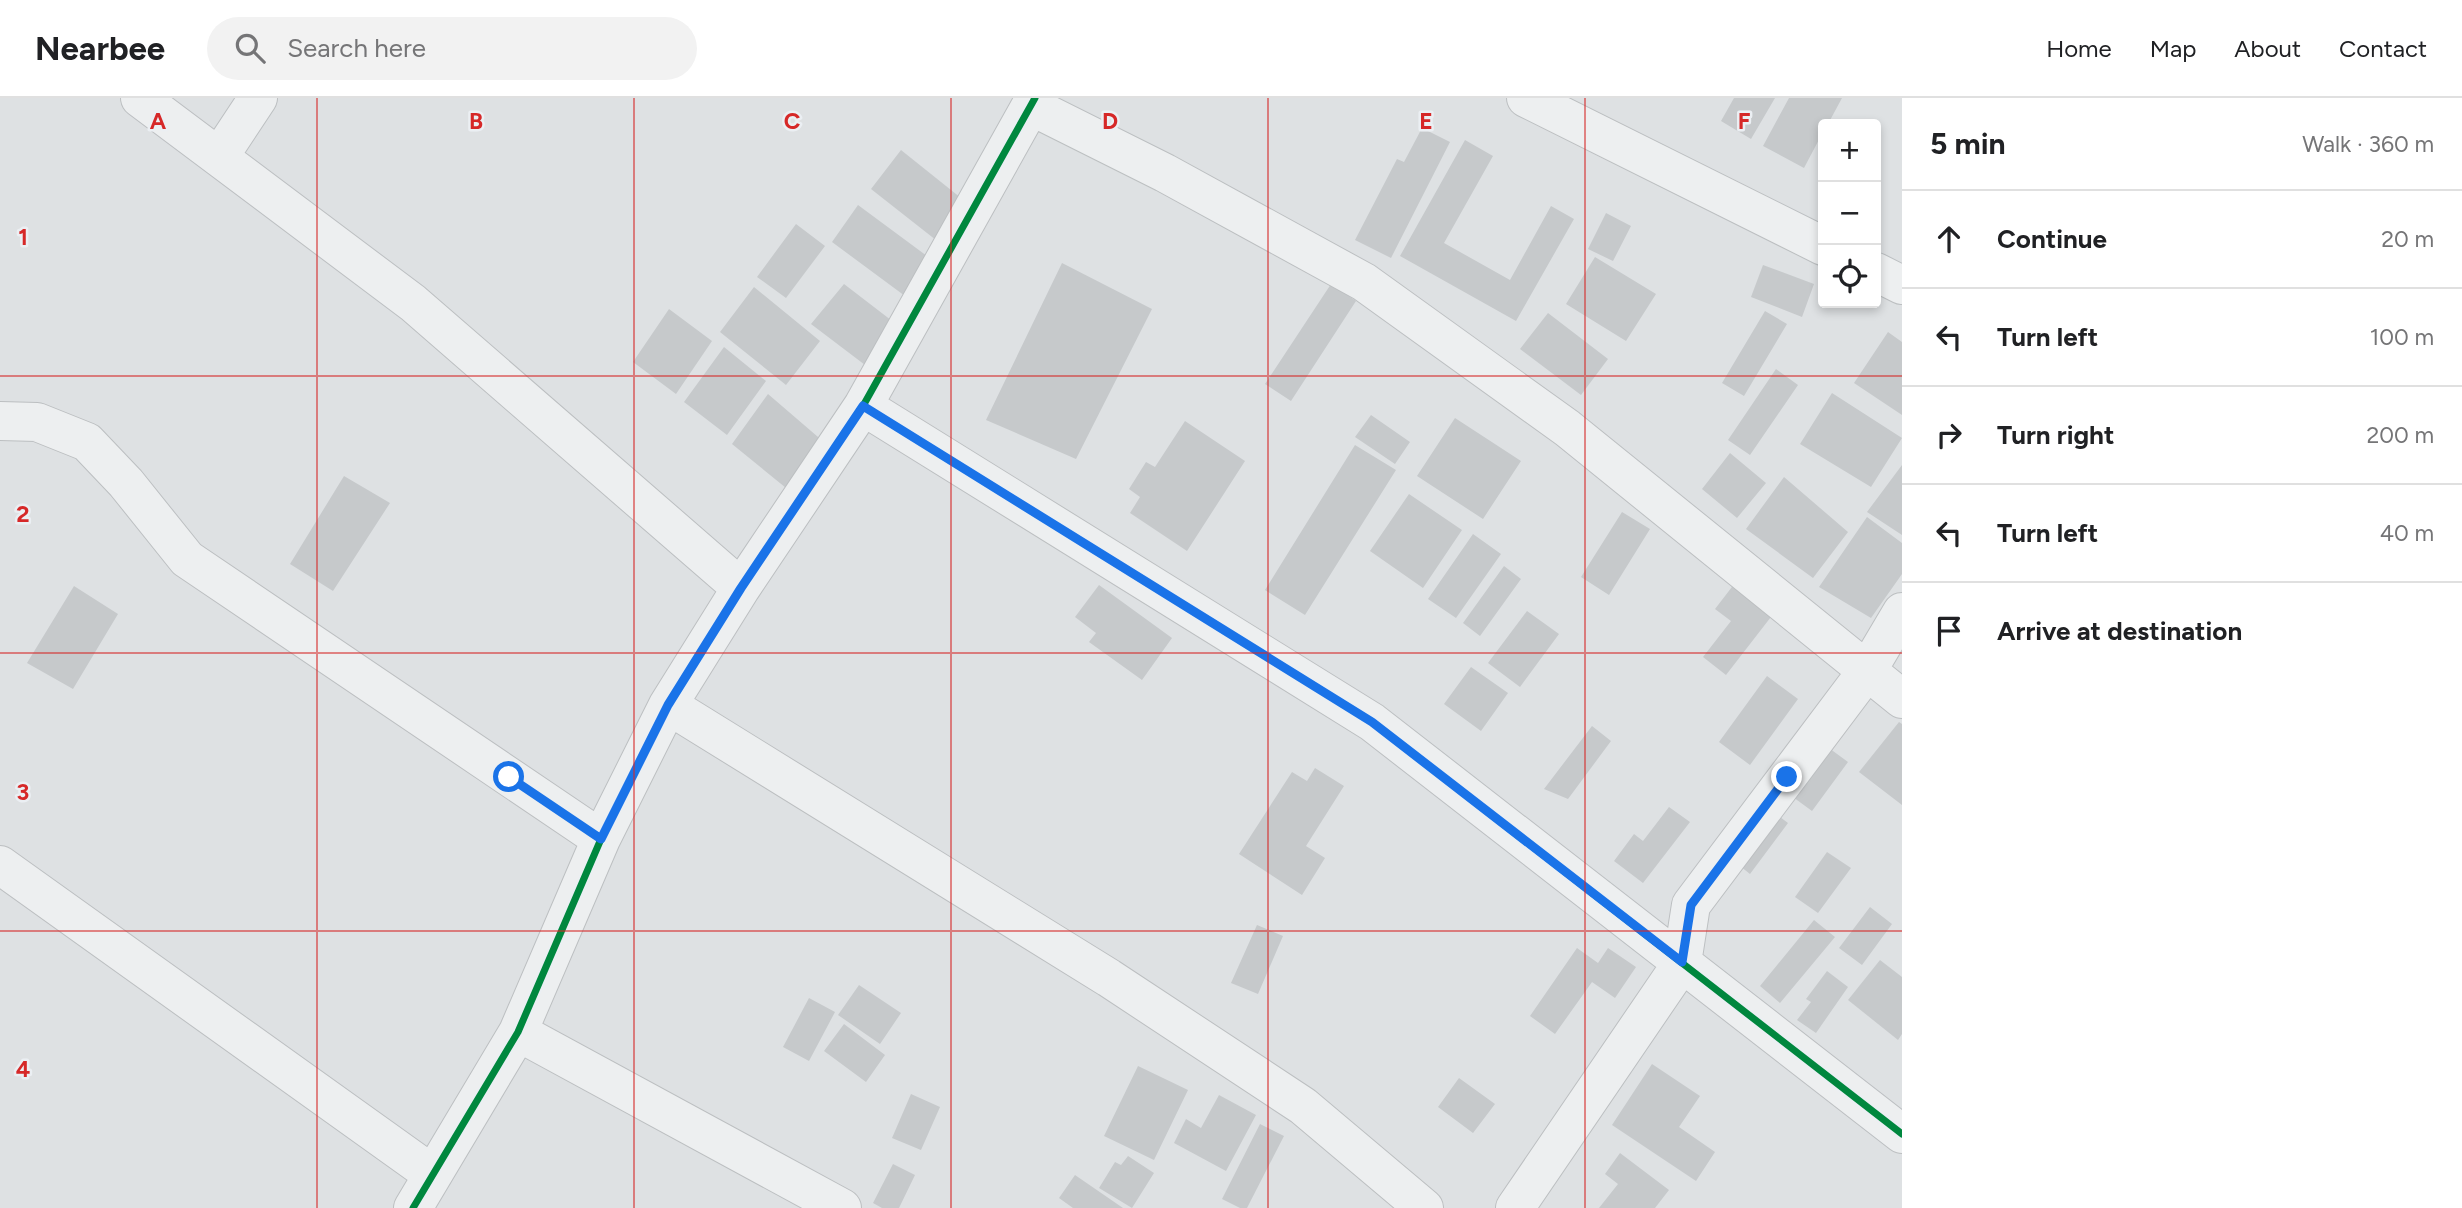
<!DOCTYPE html>
<html lang="en">
<head>
<meta charset="utf-8">
<style>
  :root { --surface:#fff; --page:#f2f2f2; --text:#202124; --muted:#757577; --line:#e0e0e0 }
  body { margin:0; font-family:Figtree,sans-serif; background:var(--page); color:var(--text) }
  .controls { position:absolute; right:21px; top:21px; display:grid; overflow:hidden; border-radius:7px; box-shadow:0 4px 10px #0003 }
  .controls button { width:63px; height:63px; display:grid; place-items:center; padding:0; border:0; border-bottom:2px solid var(--line); background:var(--surface); color:var(--text); font:35px sans-serif }
  .stop { position:absolute; width:21px; height:21px; margin:-16px; border:5px solid #1a73e8; border-radius:50%; background:#fff }
  .stop.end { background:#1a73e8; border-color:#fff; box-shadow:0 2px 7px #0008 }
  .list { margin:0; padding:0; list-style:none }
  h2 { display:flex; justify-content:space-between; align-items:center; height:91px; margin:0; padding:0 28px; font-size:30px }
  h2 small { font-size:23px; font-weight:400; color:var(--muted) }
  .list li { display:grid; grid-template-columns:46px 1fr auto; gap:21px; align-items:center; box-sizing:border-box; height:98px; padding:0 28px; border-top:2px solid var(--line) }
  .list b { display:block; font-size:26px; white-space:nowrap }
  .list em { font-size:23px; font-style:normal; color:var(--muted) }
  .icon { flex:none; width:38px; height:38px; fill:none; stroke:currentColor; stroke-width:2; stroke-linecap:round; stroke-linejoin:round }
  .map { position:relative; flex:none; width:1902px; height:1110px; overflow:hidden }
  header { display:flex; align-items:center; gap:42px; box-sizing:border-box; height:98px; padding:0 35px; background:var(--surface); border-bottom:2px solid var(--line) }
  header strong { font-size:33px }
  nav { display:flex; gap:38px; margin-inline-start:auto; font-size:24px }
  .search { width:490px; height:63px; background:var(--page); display:flex; align-items:center; gap:18px; box-sizing:border-box; padding:0 24px; border-radius:38px; color:var(--muted); font-size:26px }
  main { display:flex }
  aside { flex:1; background:var(--surface) }
  .map>svg:first-child { display:block }
  .building { fill:#c6c9cb }
  .lines { fill:none; stroke-linecap:round; stroke-linejoin:round }
  .minor-casing { stroke:#bcbfc1; stroke-width:40 }
  .minor { stroke:#edeff0; stroke-width:38 }
  .cycleway-casing { stroke:#ebeff3; stroke-width:11 }
  .cycleway { stroke:#00873e; stroke-width:7 }
  .route { stroke:#1a73e8; stroke-width:9 }
  .grid { fill:none; stroke:#d62828; stroke-width:2; stroke-opacity:0.55 }
  .grid-label { font-size:23px; text-anchor:middle; font-weight:bold; fill:#d62828; stroke:#ebeff3; stroke-width:5; stroke-linejoin:round; paint-order:stroke }
</style>
</head>
<body>
<header>
<strong>Nearbee</strong>
<div class="search"><svg class="icon" aria-label="search" viewBox="0 0 24 24"><circle cx="10" cy="10" r="6"/><path d="M15 15l6 6"/></svg>Search here</div>
<nav><a>Home</a><a>Map</a><a>About</a><a>Contact</a></nav>
</header>
<main>
<div class="map">
<svg width="1902" height="1110" viewBox="0 0 1902 1110">
  <rect width="100%" height="100%" fill="#dee1e3"/>
  <!-- building -->
  <path class="building" d="M1734,0H1775L1751,41L1721,23Z
    M1789,0H1842L1828,26H1823V34L1804,70L1763,48Z
    M1422,30L1450,44L1391,160L1355,142L1397,61L1404,64Z
    M1465,42L1493,58L1444,145L1510,182L1551,108L1574,121L1516,223L1400,158Z
    M901,52L971,108L941,146L871,91Z
    M858,107L931,161L905,198L832,144Z
    M1606,115L1631,128L1613,163L1588,151Z
    M796,126L825,148L786,200L757,179Z
    M1595,159L1656,196L1626,243L1566,206Z
    M1062,165L1152,211L1076,361L986,322Z
    M1763,167L1814,186L1802,219L1751,199Z
    M844,186L900,229L869,270L811,226Z
    M1331,186L1356,203L1291,303L1265,286Z
    M754,189L820,243L786,287L720,234Z
    M669,211L712,243L676,296L633,264Z
    M1765,213L1787,226L1744,298L1722,285Z
    M1548,215L1608,261L1581,297L1520,251Z
    M1888,234L1902,244V317L1854,285Z
    M724,249L766,283L727,337L684,304Z
    M1776,271L1798,287L1750,357L1728,342Z
    M1832,295L1902,340L1871,389L1800,346Z
    M768,296L825,345L791,394L732,346Z
    M1371,317L1410,344L1395,366L1355,339Z
    M1455,320L1521,363L1483,421L1417,378Z
    M1185,323L1245,363L1187,453L1130,415L1140,399L1129,391L1146,364L1155,369Z
    M1355,347L1396,372L1305,517L1265,492Z
    M1730,355L1766,385L1737,420L1702,391Z
    M1902,367V437L1867,414Z
    M344,378L390,405L333,493L290,466Z
    M1784,379L1848,434L1813,480L1746,431Z
    M1409,396L1462,432L1423,490L1370,453Z
    M1622,414L1650,431L1609,497L1581,479Z
    M1867,419L1902,445V476L1871,520L1819,489Z
    M1473,436L1501,456L1456,520L1428,501Z
    M1504,468L1521,481L1480,538L1463,525Z
    M1735,485L1774,515L1726,577L1703,559L1731,523L1715,511Z
    M1099,487L1172,540L1142,582L1089,544L1096,535L1075,519Z
    M74,488L118,516L73,591L27,565Z
    M1527,513L1559,536L1520,589L1488,565Z
    M1471,569L1508,595L1481,633L1444,606Z
    M1767,578L1798,601L1750,667L1719,644Z
    M1899,624L1902,626V707L1859,674Z
    M1592,628L1611,643L1568,701L1544,691Z
    M1818,642L1848,664L1812,713L1782,691Z
    M1315,670L1344,688L1306,748L1325,760L1302,797L1239,756L1292,674L1307,683Z
    M1753,699L1788,725L1750,776L1716,749Z
    M1669,709L1690,724L1643,785L1614,763L1634,736L1643,743Z
    M1827,754L1851,770L1818,815L1795,799Z
    M1870,809L1892,826L1862,867L1839,850Z
    M1814,822L1835,839L1780,905L1760,888Z
    M1257,827L1283,838L1258,896L1231,885Z
    M1577,850L1598,865L1608,850L1636,869L1615,900L1592,884L1555,936L1530,918Z
    M1880,862L1902,879V936L1898,942L1848,902Z
    M1827,873L1848,889L1816,935L1797,922L1811,904L1806,901Z
    M859,887L901,915L880,946L838,917Z
    M809,900L835,914L809,963L783,949Z
    M844,926L885,957L866,984L824,953Z
    M1652,966L1700,998L1679,1029L1715,1054L1696,1083L1612,1027Z
    M1138,968L1188,992L1154,1062L1104,1038Z
    M1459,980L1495,1006L1473,1035L1438,1009Z
    M911,996L940,1009L921,1052L892,1040Z
    M1219,997L1256,1017L1226,1073L1174,1045L1186,1021L1201,1030Z
    M1260,1026L1284,1038L1247,1110H1240L1222,1101Z
    M1620,1055L1669,1092L1655,1110H1599L1618,1086L1605,1076Z
    M1128,1058L1154,1075L1132,1110L1099,1090L1115,1064L1121,1067Z
    M893,1066L915,1077L899,1110H882L873,1105Z
    M1075,1077L1123,1110H1073L1059,1100Z"/>
  <g class="lines">
    <defs>
      <path id="minor" d="M140,0L413,205L741,490
        M1526,0L1823,148
        M1031,8L1165,75L1364,184L1567,330L1902,601
        M219,59L258,0
        M1876,174L1902,187
        M863,308L1372,624L1902,1036
        M0,323L37,324L87,344L126,385L187,461L601,741
        M668,607L1109,880L1303,1008L1424,1110
        M0,767L432,1076
        M518,934L842,1110
        M413,1110L518,934L601,741L668,607L741,490L863,308L1035,0
        M1515,1110L1682,865L1691,807L1867,573L1902,514"/>
    </defs>
    <!-- minor casing -->
    <use href="#minor" class="minor-casing"/>
    <!-- minor -->
    <use href="#minor" class="minor"/>
    <defs>
      <path id="cycleway" d="M863,308L1372,624L1902,1036
        M413,1110L518,934L601,741L668,607L741,490L863,308L1035,0"/>
    </defs>
    <!-- cycleway casing -->
    <use href="#cycleway" class="cycleway-casing"/>
    <!-- cycleway -->
    <use href="#cycleway" class="cycleway"/>
  </g>
  <g class="lines">
    <!-- route -->
    <path class="route" d="M509,679L601,741L668,607L741,490L863,308L1372,624L1682,864L1691,807L1787,679"/>
  </g>
  <!-- grid -->
  <path class="grid" d="M317,0V1110M634,0V1110M951,0V1110M1268,0V1110M1585,0V1110M0,278H1902M0,555H1902M0,833H1902"/>
  <g class="grid-label">
    <text x="158" y="31">A</text>
    <text x="476" y="31">B</text>
    <text x="792" y="31">C</text>
    <text x="1110" y="31">D</text>
    <text x="1426" y="31">E</text>
    <text x="1744" y="31">F</text>
    <text x="23" y="147">1</text>
    <text x="23" y="424">2</text>
    <text x="23" y="702">3</text>
    <text x="23" y="979">4</text>
  </g>
</svg>
<div class="controls">
<button>+</button>
<button>−</button>
<button><svg class="icon" aria-label="locate" viewBox="0 0 24 24"><circle cx="12" cy="12" r="6"/><path d="M12 2v4M12 18v4M2 12h4M18 12h4"/></svg></button>
</div>
<div class="stop" style="left:509px;top:679px"></div>
<div class="stop end" style="left:1787px;top:679px"></div>
</div>
<aside>
<h2>5 min<small>Walk · 360 m</small></h2>
<ul class="list">
<li><svg class="icon" aria-label="ahead" viewBox="0 0 24 24"><path d="M12 20V5M6 11l6-6 6 6"/></svg><div><b>Continue</b></div><em>20 m</em></li>
<li><svg class="icon" aria-label="left" viewBox="0 0 24 24"><path d="M17 20v-9H6M10 6l-5 5 5 5"/></svg><div><b>Turn left</b></div><em>100 m</em></li>
<li><svg class="icon" aria-label="right" viewBox="0 0 24 24"><path d="M7 20v-9h11M14 6l5 5-5 5"/></svg><div><b>Turn right</b></div><em>200 m</em></li>
<li><svg class="icon" aria-label="left" viewBox="0 0 24 24"><path d="M17 20v-9H6M10 6l-5 5 5 5"/></svg><div><b>Turn left</b></div><em>40 m</em></li>
<li><svg class="icon" aria-label="arrive" viewBox="0 0 24 24"><path d="M6 21V4h12l-3 4 3 4H6"/></svg><div><b>Arrive at destination</b></div></li>
</ul>
</aside>
</main>
</body>
</html>
